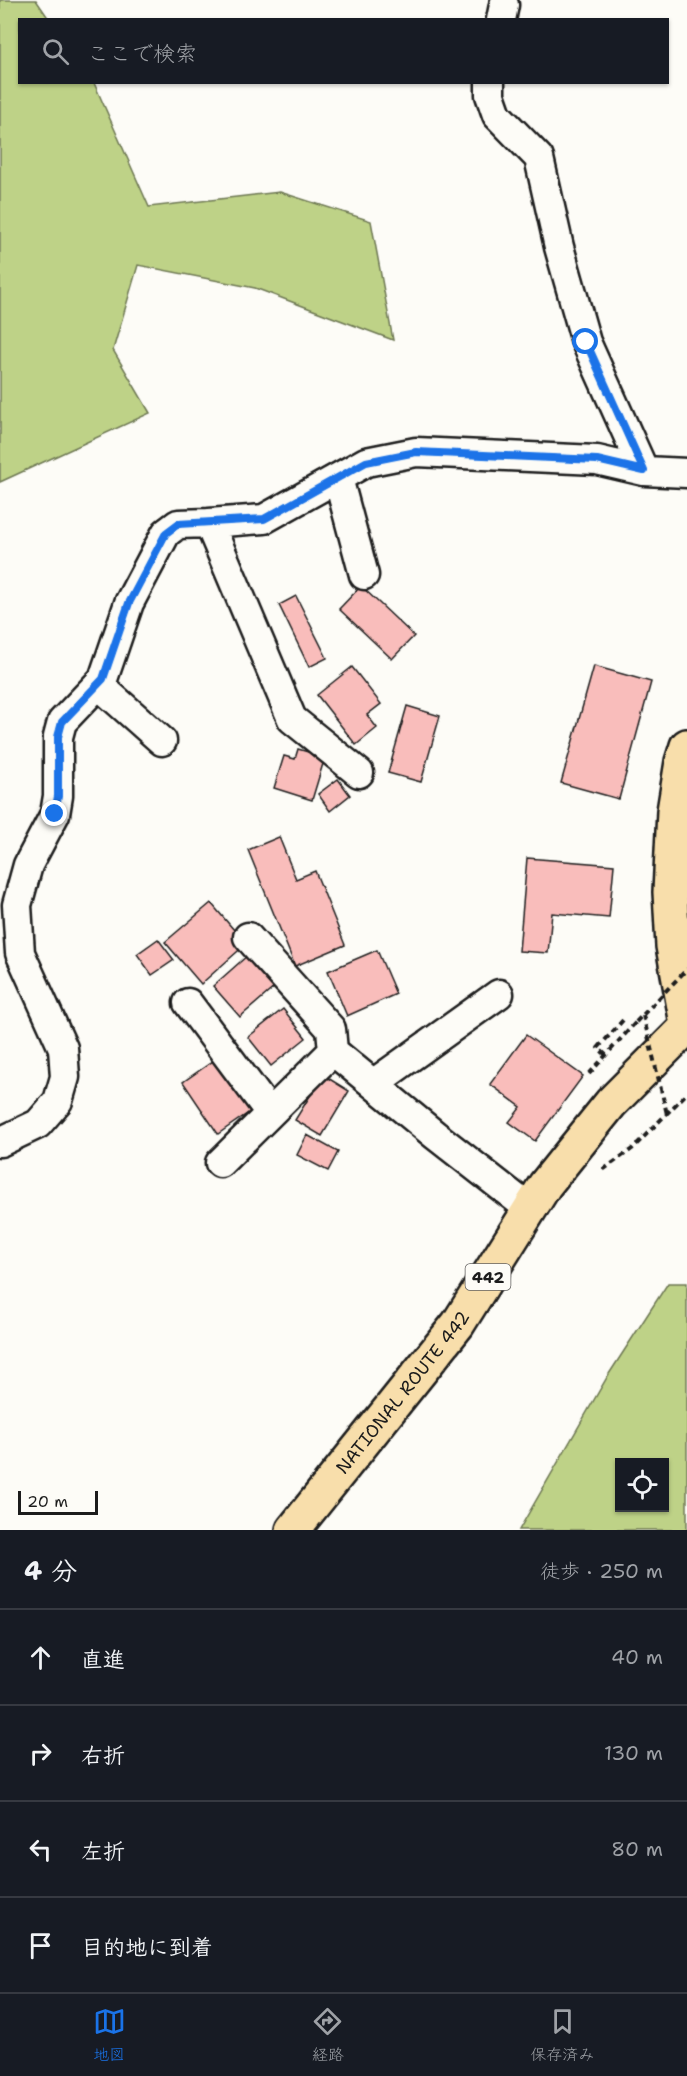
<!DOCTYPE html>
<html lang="ja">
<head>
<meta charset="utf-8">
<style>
  :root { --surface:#171b24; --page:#242831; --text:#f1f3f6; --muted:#9ea1a6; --line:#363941; --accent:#1a73e8 }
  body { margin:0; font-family:"Shantell Sans","Klee One",sans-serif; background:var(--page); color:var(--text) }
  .controls { position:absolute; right:18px; bottom:18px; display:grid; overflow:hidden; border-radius:0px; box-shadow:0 2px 4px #0004 }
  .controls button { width:54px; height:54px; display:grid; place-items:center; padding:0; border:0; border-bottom:2px solid var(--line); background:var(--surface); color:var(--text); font:30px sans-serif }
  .scale { position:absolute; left:18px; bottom:15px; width:80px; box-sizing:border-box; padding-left:6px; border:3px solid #1c1c1c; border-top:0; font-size:16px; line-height:21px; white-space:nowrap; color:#1c1c1c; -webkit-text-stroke:4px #fdfcf7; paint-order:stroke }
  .stop { position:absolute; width:18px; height:18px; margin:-14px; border:4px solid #1a73e8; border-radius:50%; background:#fff }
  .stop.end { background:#1a73e8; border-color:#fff; box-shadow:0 2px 6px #0008 }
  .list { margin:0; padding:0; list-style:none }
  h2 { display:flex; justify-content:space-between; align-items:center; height:78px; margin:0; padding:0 24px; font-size:26px }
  h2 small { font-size:20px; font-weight:400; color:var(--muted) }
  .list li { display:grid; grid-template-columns:39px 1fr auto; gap:18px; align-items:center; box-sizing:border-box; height:96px; padding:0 24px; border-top:2px solid var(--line) }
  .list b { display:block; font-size:22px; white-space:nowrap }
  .list em { font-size:20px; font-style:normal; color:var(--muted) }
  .icon { flex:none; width:33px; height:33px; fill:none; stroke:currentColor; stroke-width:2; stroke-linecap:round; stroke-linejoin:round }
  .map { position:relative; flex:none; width:687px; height:1530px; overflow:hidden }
  .search { position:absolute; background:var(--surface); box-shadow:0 2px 4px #0004; left:18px; right:18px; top:18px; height:66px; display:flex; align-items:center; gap:15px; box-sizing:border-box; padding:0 21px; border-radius:0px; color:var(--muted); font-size:22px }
  .sheet { height:462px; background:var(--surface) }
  nav { display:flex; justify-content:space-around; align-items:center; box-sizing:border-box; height:84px; border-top:2px solid var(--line); background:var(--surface); font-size:16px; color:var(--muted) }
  nav a { display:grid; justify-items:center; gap:3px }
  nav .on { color:var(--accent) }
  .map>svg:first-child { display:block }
  .green { fill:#bed287; stroke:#6d7752; stroke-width:1.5; fill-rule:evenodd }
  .building { fill:#f9bdbb; stroke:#1c1c1c; stroke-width:1.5 }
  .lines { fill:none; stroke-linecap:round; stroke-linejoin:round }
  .minor-casing { stroke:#1c1c1c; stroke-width:33 }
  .highway-casing { stroke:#1c1c1c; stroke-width:38 }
  .path { stroke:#1c1c1c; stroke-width:4; stroke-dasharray:6 4.5; stroke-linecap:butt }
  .minor { stroke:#fdfcf7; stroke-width:28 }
  .highway { stroke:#f8deab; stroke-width:33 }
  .path-bridge { stroke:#1c1c1c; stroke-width:4; stroke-dasharray:6 4.5; stroke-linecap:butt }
  .route { stroke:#1a73e8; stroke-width:8 }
  .labels { text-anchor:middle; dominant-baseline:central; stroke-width:5; stroke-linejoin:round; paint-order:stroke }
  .shield { fill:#fdfcf7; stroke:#605f5e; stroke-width:1.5 }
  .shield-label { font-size:16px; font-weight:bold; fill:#1c1c1c }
  .street-label { font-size:18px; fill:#1c1c1c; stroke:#fdfcf7 }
</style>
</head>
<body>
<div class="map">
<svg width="687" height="1530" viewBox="0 0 687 1530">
  <rect width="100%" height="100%" fill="#fdfcf7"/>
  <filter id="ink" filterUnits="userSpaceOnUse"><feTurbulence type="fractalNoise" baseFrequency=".0167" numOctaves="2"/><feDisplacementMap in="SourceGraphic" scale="12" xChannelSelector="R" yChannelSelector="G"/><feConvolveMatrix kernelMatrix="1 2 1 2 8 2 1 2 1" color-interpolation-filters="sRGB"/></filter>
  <g filter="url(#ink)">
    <!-- green -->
    <path class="green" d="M0,0H36L49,19L20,20V82L94,83L149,207L280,192L371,221L393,340L255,288L138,265L113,350L150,413L0,482Z
      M668,1283H687V1530H519L609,1374ZM620,1462H664V1508H620Z"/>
    <!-- building -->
    <path class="building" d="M361,586L414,636L392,659L339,609Z
      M296,596L327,658L309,667L279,605Z
      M594,666L651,682L619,799L561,783Z
      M352,667L381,704L367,715L377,728L356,745L317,695Z
      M407,706L440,716L421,782L388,773Z
      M298,749L325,757L312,800L274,788L284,756L295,759Z
      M338,779L350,795L330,811L318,794Z
      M279,837L296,879L315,871L345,945L295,966L248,850Z
      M527,858L614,865L609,918L552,913L548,953L519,951Z
      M211,903L246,944L201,984L165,942Z
      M158,939L174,960L152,975L137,954Z
      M377,950L396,994L347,1016L328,971Z
      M248,955L276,986L240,1017L213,986Z
      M283,1009L306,1038L271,1066L248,1037Z
      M526,1035L583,1076L535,1141L509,1122L521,1107L490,1084Z
      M216,1059L251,1111L218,1134L183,1082Z
      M323,1075L349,1091L322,1136L295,1120Z
      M307,1135L338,1152L328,1171L297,1155Z"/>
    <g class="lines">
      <defs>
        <path id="minor" d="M501,20L504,5
          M490,82V95L497,115L539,158L559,247L586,342L644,471
          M338,478L364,575
          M98,684L162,741
          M359,773L292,719L209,523L264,519L366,462L416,452L597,460L644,471L687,473
          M248,937L331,1029L333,1051
          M188,1003L270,1113
          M373,1084L499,994
          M0,1142L38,1124L58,1101L65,1077L63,1048L20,953L17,905L28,865L55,814L58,796V737L62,722L103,679L129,603L166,533L178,524L209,523
          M220,1163L333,1051L435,1135L531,1210"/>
        <g id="highway">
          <path d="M687,746L682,762L674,811L670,892L673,946L687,1024"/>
          <path id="s1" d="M293,1530L458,1324L545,1185L611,1103L687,1027"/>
        </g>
      </defs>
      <!-- minor casing -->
      <use href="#minor" class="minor-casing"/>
      <!-- highway casing -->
      <use href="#highway" class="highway-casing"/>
      <!-- path -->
      <path class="path" d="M606,1055L598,1048L624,1019
        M589,1074L636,1022
        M603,1170L632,1149L687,1093"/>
      <!-- minor -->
      <use href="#minor" class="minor"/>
      <!-- highway -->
      <use href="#highway" class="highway"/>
      <!-- path-bridge -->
      <path class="path-bridge" d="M643,1015L667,1114
        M636,1022L687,969"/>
    </g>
  </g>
  <g class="lines" filter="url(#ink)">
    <!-- route -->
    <path class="route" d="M55,814L58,796V737L62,722L103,679L129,603L166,533L178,524L264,519L366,462L416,452L597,460L644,471L586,342"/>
  </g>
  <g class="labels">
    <!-- shield labels -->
    <rect class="shield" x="465.5" y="1264" width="45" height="26" rx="4.5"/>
    <g class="shield-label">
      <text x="488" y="1277">442</text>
    </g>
    <!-- street labels -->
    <g class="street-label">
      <text stroke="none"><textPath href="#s1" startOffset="176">NATIONAL ROUTE 442</textPath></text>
    </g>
  </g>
</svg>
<div class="controls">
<button><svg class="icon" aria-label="locate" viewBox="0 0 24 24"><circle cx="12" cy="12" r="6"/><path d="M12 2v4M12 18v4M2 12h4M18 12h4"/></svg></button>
</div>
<div class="scale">20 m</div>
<div class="stop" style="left:586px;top:342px"></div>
<div class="stop end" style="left:55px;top:814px"></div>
<div class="search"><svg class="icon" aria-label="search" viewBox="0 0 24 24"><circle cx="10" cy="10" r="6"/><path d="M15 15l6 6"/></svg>ここで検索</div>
</div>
<section class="sheet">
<h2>4 分<small>徒歩 · 250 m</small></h2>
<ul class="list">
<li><svg class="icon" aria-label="ahead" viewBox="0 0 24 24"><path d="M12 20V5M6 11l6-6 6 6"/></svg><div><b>直進</b></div><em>40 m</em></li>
<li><svg class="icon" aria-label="right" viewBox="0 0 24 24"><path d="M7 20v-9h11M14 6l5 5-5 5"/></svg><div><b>右折</b></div><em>130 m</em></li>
<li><svg class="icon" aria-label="left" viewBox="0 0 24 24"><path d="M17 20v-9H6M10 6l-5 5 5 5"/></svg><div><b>左折</b></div><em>80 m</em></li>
<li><svg class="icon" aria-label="arrive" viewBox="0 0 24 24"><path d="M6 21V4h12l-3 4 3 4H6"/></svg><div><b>目的地に到着</b></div></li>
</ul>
</section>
<nav>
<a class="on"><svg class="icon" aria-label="map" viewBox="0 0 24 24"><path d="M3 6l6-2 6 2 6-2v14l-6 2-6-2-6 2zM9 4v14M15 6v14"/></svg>地図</a>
<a><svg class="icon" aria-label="directions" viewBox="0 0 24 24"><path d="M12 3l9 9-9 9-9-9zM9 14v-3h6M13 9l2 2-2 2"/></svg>経路</a>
<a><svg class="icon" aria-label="saved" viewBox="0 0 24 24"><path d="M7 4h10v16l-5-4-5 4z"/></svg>保存済み</a>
</nav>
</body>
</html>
